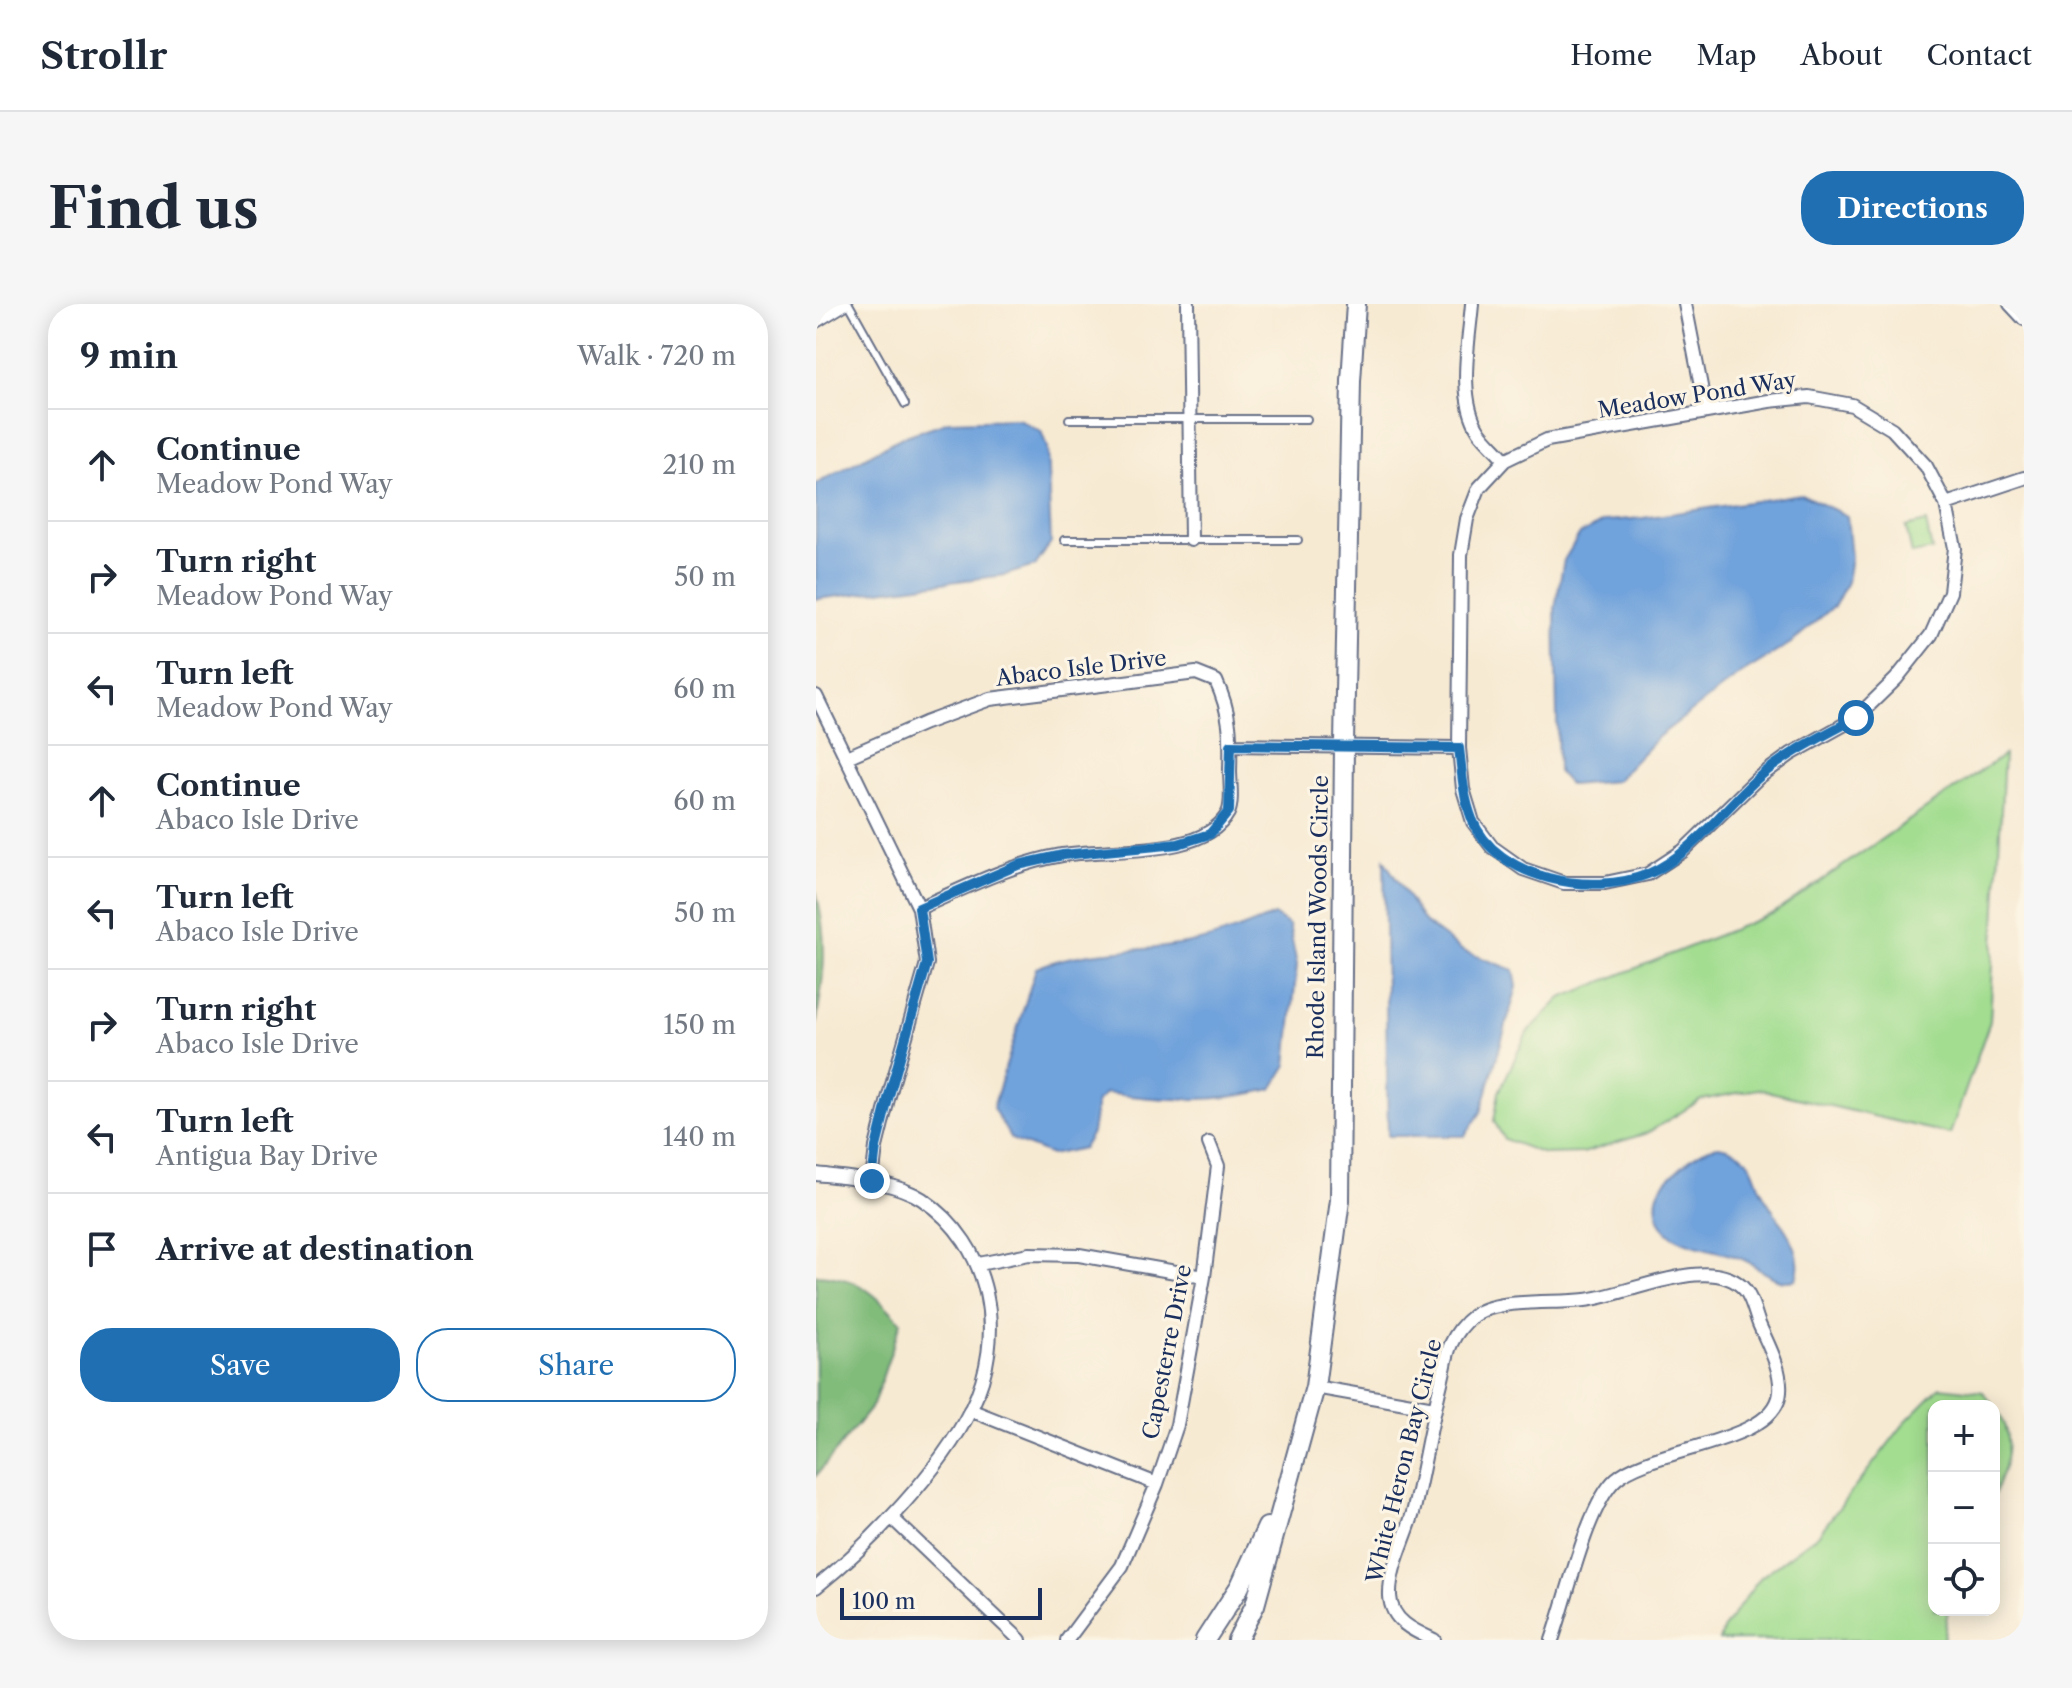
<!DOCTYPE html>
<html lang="en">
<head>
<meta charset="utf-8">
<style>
  :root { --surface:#fff; --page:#f6f6f7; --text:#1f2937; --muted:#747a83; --line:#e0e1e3; --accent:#1f6fb2 }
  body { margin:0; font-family:"Libre Caslon Text",serif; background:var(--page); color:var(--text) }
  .controls { position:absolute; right:24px; bottom:24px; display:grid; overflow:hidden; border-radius:16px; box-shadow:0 4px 20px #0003 }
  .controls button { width:72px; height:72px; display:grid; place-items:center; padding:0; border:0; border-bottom:2px solid var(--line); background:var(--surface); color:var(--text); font:40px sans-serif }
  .scale { position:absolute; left:24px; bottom:20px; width:202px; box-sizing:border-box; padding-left:8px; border:4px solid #1b2f5e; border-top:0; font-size:22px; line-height:28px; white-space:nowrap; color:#1b2f5e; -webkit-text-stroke:6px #fcf5e5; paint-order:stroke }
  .stop { position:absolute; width:24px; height:24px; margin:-18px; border:6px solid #1f6fb2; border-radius:50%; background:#fff }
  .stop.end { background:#1f6fb2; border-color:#fff; box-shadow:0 2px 8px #0008 }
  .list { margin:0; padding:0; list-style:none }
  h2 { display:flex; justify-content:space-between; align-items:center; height:104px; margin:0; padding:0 32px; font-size:34px }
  h2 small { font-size:26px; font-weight:400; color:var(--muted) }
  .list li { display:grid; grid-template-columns:52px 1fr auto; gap:24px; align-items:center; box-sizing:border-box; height:112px; padding:0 32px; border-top:2px solid var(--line) }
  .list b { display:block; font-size:30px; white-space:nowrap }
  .list p { margin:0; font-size:26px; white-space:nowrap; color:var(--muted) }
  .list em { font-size:26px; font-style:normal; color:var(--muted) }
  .actions { display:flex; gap:16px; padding:24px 32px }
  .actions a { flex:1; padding:18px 0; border:2px solid var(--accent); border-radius:32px; text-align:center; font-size:28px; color:var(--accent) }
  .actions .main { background:var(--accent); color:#fff }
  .icon { flex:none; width:44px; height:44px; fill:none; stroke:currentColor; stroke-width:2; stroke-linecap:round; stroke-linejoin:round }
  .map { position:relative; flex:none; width:1208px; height:1336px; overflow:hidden; border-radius:32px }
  header { display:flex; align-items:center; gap:48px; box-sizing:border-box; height:112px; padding:0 40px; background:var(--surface); border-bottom:2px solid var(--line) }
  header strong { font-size:38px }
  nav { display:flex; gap:44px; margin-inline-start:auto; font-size:28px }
  .intro { display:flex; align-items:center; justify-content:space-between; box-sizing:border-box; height:192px; padding:0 48px }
  h1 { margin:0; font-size:56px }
  .button { padding:20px 36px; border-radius:32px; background:var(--accent); color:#fff; font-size:28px; font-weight:700 }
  main { display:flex; gap:48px; padding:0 48px }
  aside { flex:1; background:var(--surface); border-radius:32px; box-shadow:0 4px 20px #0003 }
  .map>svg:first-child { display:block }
  .green { fill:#a2dd90; stroke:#5e8677; stroke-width:2 }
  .forest { fill:#81bc7a; stroke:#4e766c; stroke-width:2 }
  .water { fill:#70a2db; stroke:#46689c; stroke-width:2 }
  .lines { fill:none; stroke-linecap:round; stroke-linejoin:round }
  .lane-casing { stroke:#687087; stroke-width:10 }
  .street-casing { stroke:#687087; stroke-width:16 }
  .secondary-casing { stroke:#687087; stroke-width:22 }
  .lane { stroke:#fff; stroke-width:6 }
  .street { stroke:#fff; stroke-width:12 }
  .secondary { stroke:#fff; stroke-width:18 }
  .route { stroke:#1f6fb2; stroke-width:10 }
  .labels { text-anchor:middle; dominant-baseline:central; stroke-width:6; stroke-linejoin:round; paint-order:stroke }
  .street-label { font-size:22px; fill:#1b2f5e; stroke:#fcf5e5 }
</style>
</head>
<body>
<header>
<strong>Strollr</strong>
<nav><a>Home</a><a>Map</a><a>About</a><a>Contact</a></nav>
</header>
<div class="intro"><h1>Find us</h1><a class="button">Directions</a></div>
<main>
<aside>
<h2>9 min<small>Walk · 720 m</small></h2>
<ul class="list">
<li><svg class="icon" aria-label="ahead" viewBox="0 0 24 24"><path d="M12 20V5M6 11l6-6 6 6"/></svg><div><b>Continue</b><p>Meadow Pond Way</p></div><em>210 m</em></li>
<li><svg class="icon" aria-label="right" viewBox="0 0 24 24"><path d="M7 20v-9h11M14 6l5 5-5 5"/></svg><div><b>Turn right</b><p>Meadow Pond Way</p></div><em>50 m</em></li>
<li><svg class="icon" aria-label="left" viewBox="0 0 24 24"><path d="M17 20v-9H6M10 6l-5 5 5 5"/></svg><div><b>Turn left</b><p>Meadow Pond Way</p></div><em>60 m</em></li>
<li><svg class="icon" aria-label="ahead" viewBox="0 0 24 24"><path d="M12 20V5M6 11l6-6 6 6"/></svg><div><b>Continue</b><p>Abaco Isle Drive</p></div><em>60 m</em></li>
<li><svg class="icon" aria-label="left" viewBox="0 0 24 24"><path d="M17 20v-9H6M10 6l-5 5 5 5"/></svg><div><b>Turn left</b><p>Abaco Isle Drive</p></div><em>50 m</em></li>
<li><svg class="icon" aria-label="right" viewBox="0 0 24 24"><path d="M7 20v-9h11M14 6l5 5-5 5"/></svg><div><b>Turn right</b><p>Abaco Isle Drive</p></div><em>150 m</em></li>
<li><svg class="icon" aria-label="left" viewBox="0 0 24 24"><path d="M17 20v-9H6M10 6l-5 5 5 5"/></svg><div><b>Turn left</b><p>Antigua Bay Drive</p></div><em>140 m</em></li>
<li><svg class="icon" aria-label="arrive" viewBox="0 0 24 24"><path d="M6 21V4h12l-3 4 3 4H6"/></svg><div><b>Arrive at destination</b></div></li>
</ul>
<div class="actions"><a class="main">Save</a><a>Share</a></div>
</aside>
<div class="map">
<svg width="1208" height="1336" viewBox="0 0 1208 1336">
  <rect width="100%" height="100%" fill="#fcf5e5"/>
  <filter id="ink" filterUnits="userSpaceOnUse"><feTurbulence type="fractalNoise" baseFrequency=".0125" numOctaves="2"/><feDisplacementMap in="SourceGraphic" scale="16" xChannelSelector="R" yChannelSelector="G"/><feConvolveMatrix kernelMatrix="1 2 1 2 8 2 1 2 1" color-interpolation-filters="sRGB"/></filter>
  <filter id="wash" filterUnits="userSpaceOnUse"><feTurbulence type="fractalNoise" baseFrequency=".006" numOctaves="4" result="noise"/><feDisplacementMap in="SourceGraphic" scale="32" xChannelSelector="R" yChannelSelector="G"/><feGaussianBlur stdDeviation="1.8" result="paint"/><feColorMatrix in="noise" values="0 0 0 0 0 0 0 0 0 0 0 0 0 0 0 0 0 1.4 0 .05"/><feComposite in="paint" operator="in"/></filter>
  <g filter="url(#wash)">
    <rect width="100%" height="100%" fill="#f7ead3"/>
    <!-- green -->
    <path class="green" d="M1110,218L1116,246L1096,250L1090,223Z
      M1188,451L1174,717L1134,830L942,785L885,796L831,829L767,849L728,850L688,835L678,817L683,788L711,729L745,694L958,609Z
      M1124,1083L1167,1088L1178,1102H1118V1306H1132L1127,1336H903L909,1322L945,1273L1002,1231L1091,1116Z
      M1178,1102C1201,1134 1190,1159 1178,1191Z"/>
    <!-- forest -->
    <path class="forest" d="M0,587C13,638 8,672 0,722Z
      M0,971C43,973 57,988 85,1018L57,1101L0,1172Z"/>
    <!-- water -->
    <path class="water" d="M202,115L225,127L231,143L235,239L219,262L189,271L0,295V180L84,134L133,117Z
      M985,190L1031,212L1035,254L1031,278L1019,301L975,339L923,371L842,433L800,477L754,481L742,468L739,304L748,256L764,230L789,217L827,214Z
      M568,556L608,618L647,647L698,666L701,683L665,808L649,832H572Z
      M458,611L473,621L481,661L471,761L456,785C401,799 346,797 290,789L281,798L276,829L267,844L235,851L195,835L177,804L220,664C266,644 320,649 369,640C399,635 429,623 458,611Z
      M903,842C914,844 924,847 931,856C938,864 940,875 944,884C956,912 992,943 980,975C961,984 944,962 926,955C898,942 847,946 841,907C838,890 845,881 857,870C872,857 884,844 903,842Z"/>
  </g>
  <g filter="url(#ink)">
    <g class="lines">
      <defs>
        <path id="lane" d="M33,0L89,100
          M253,115H491
          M248,236H482"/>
        <path id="street" d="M372,0L375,236
          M656,0C653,38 641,93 663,127C670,137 681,146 689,156
          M869,0L890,108
          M1194,0L1208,15
          M0,17L28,0
          M993,93L1036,101L1076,125L1110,162L1130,200L1139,244L1134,288L1115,331L1080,375L1040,414L975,450L942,474L867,547L832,570L789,579H748L707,565L676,543L657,518L647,485L643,444L645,251L651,215L663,184L689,156L731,136L953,97Z
          M1130,200L1208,174
          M0,392L103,604L111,659L72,795L60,843L56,877
          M415,441L643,444
          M31,453L109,419L174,395L380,369L400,377C415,409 415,432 414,467C414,478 417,499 412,509C387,555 291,543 246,551C195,560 149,584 103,604
          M0,870C32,874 79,877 106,895C176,942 191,1032 155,1105C125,1166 53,1241 0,1283
          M163,960L213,950L263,951L388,973
          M499,1083L618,1104
          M154,1106L341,1180
          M75,1213L204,1336
          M251,1336L306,1262L341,1180L361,1121L388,973L402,862L393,839
          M618,1336C598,1327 575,1317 574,1292C573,1263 591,1233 598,1205C608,1162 615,1118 626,1075C629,1064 630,1051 635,1040C640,1029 648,1019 657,1012C678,994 739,1000 769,996C811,992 897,947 929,986C936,994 939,1010 943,1020C952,1041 966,1065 964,1088C960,1140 835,1143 800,1175C771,1201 751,1295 736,1336"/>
        <path id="secondary" d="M389,1336L424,1282L451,1223
          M421,1336L439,1301L499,1083L524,896L528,440L535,77L540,0"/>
      </defs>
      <!-- lane casing -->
      <use href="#lane" class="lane-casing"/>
      <!-- street casing -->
      <use href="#street" class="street-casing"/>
      <!-- secondary casing -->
      <use href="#secondary" class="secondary-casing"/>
      <!-- lane -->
      <use href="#lane" class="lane"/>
      <!-- street -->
      <use href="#street" class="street"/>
      <!-- secondary -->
      <use href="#secondary" class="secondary"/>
    </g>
  </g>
  <g class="lines" filter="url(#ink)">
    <!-- route -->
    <path class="route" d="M56,877L60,843L72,795L111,659L103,604L202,561L247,551L362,540L394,530L413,507L415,441L643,444C646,468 647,492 656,515C680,576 777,593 832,570C874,553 908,504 942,474C971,449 1007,432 1040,414"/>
  </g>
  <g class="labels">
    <!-- street labels -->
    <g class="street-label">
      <text transform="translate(881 91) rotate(-9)">Meadow Pond Way</text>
      <text transform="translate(265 364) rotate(-7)">Abaco Isle Drive</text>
      <text transform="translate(502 613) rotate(-89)">Rhode Island Woods Circle</text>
      <text transform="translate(351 1048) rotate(-79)">Capesterre Drive</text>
      <text transform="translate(588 1157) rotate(-76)">White Heron Bay Circle</text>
    </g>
  </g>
</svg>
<div class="controls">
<button>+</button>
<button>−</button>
<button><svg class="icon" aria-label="locate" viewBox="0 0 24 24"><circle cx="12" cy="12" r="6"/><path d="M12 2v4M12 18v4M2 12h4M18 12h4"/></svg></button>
</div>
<div class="scale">100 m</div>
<div class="stop" style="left:1040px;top:414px"></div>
<div class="stop end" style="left:56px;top:877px"></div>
</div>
</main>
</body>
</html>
